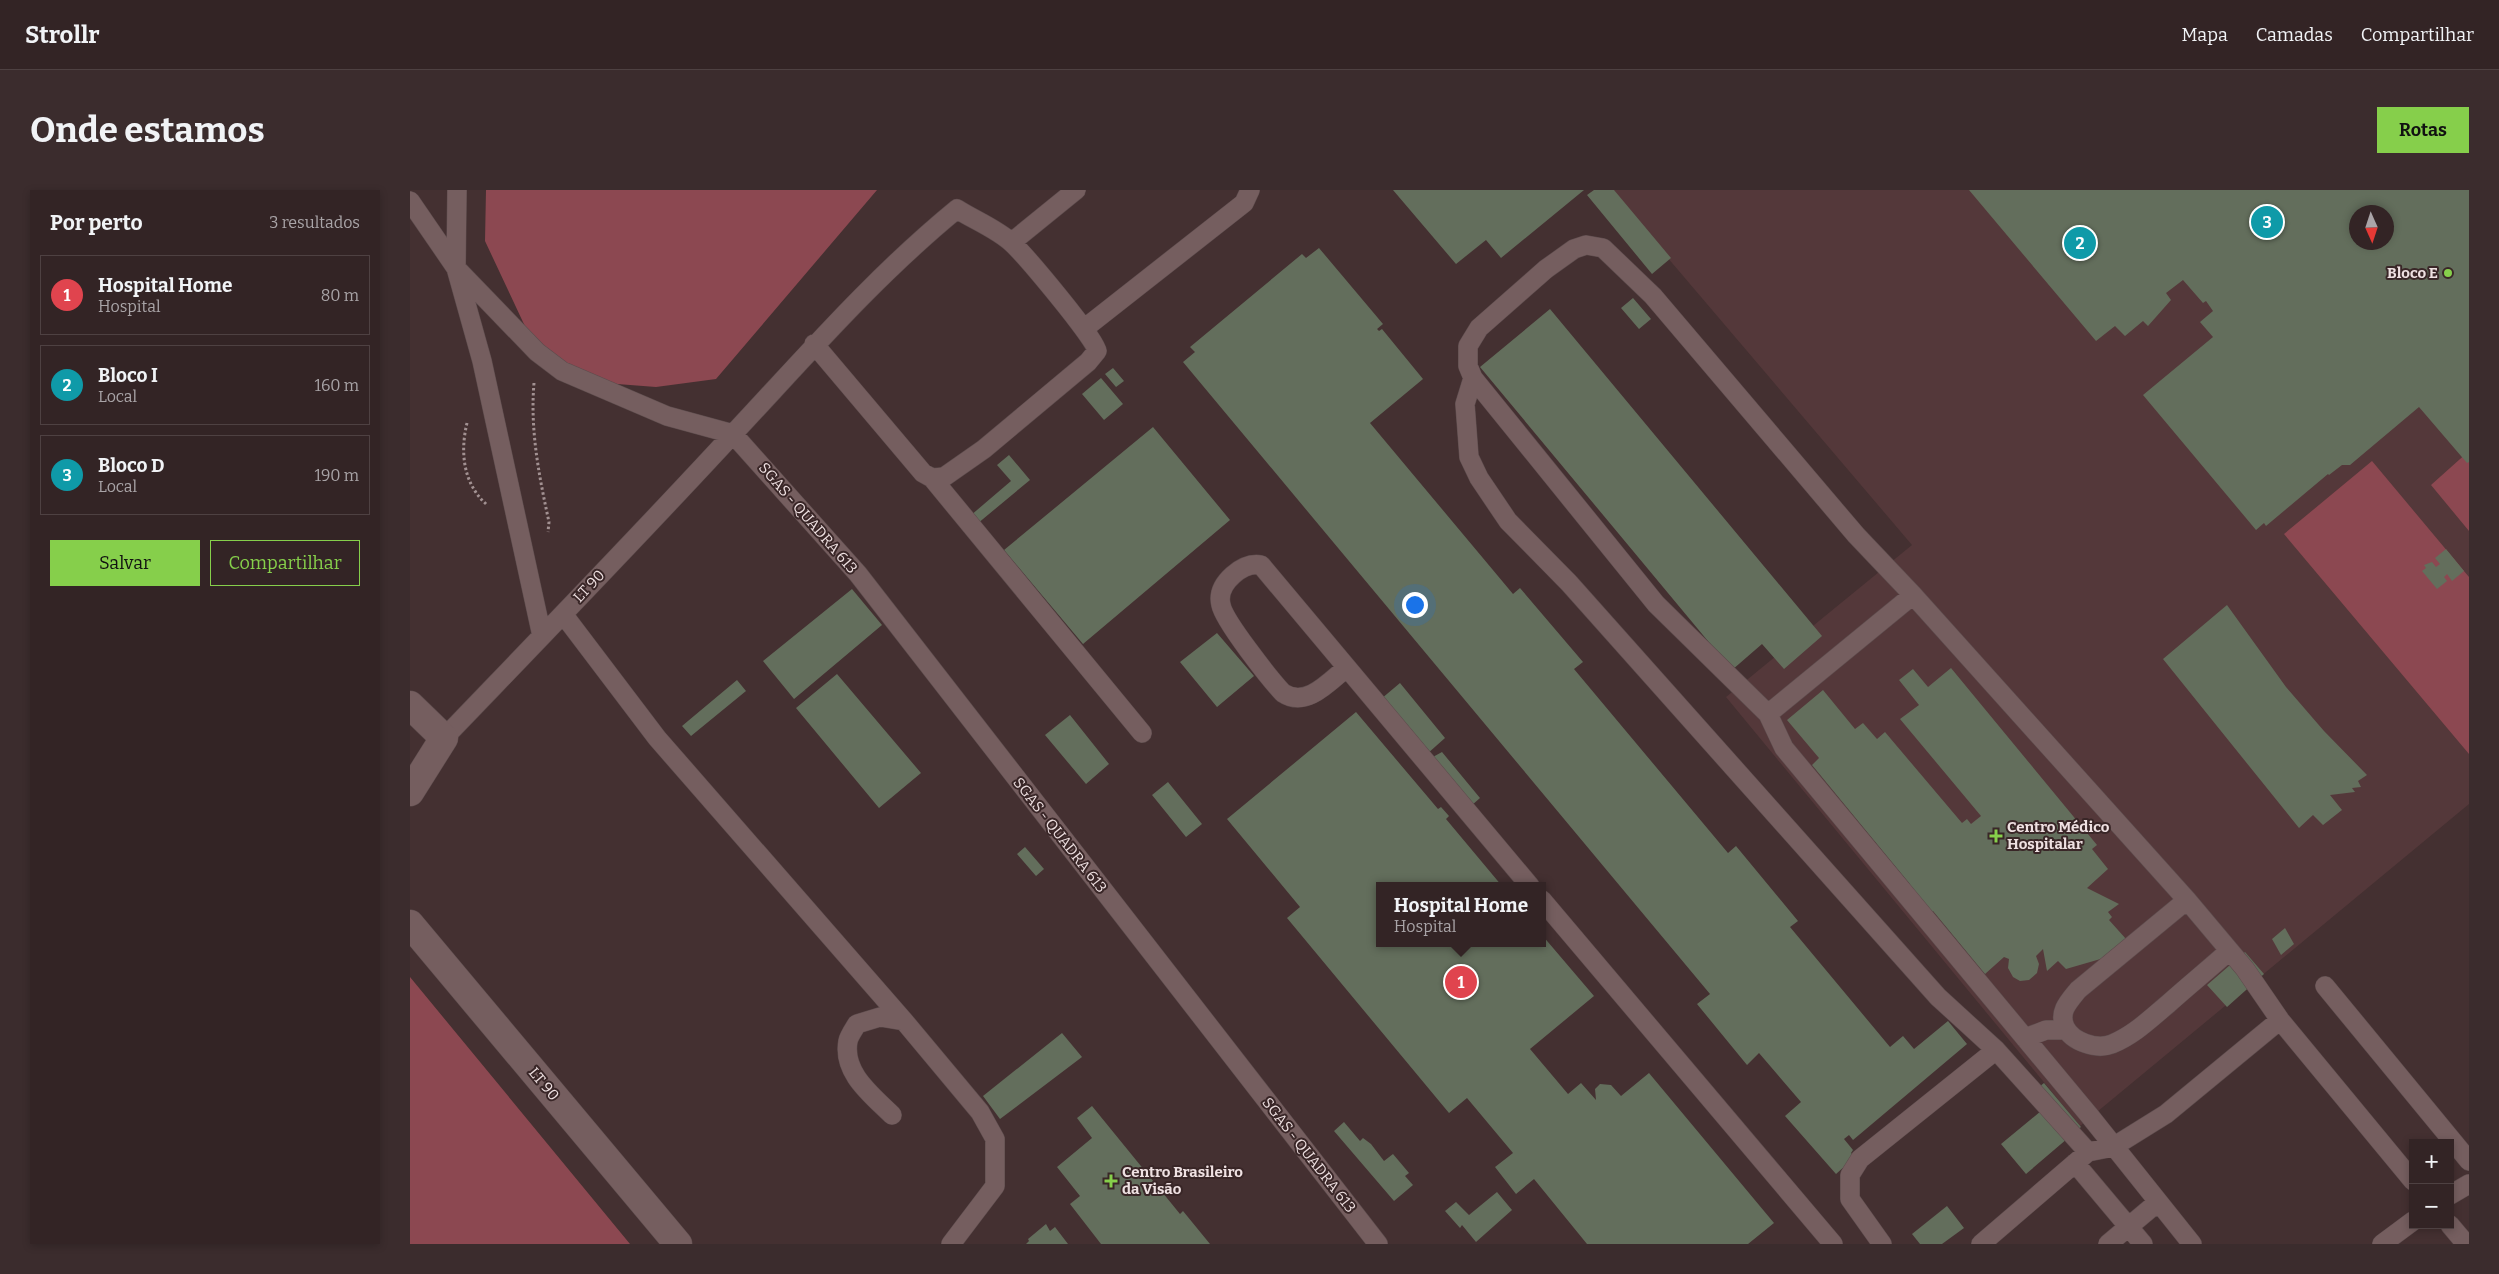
<!DOCTYPE html>
<html lang="pt">
<head>
<meta charset="utf-8">
<style>
  :root { --surface:#332425; --page:#3b2c2d; --text:#f1f3f6; --muted:#a9a4a7; --line:#4e4142; --accent:#86cf4b }
  body { margin:0; font-family:Bitter,serif; background:var(--page); color:var(--text) }
  .controls { position:absolute; right:15px; bottom:15px; display:grid; overflow:hidden; border-radius:0px; box-shadow:0 2px 8px #0003 }
  .controls button { width:45px; height:45px; display:grid; place-items:center; padding:0; border:0; border-bottom:1px solid var(--line); background:var(--surface); color:var(--text); font:25px sans-serif }
  .compass { position:absolute; left:1939px; top:15px; width:45px; height:45px; border-radius:50%; background:var(--surface); box-shadow:0 2px 8px #0003; rotate:177deg }
  .you { position:absolute; left:1004px; top:414px; width:18px; height:18px; margin:-12px; border:4px solid #fff; border-radius:50%; background:#1a73e8; box-shadow:0 0 0 8px #1a73e833 }
  .badge { display:grid; place-items:center; width:32px; height:32px; border-radius:50%; background:var(--accent); color:#fff; font-size:16px; font-weight:700 }
  .pin { position:absolute; translate:-50% -50%; border:2px solid #fff; box-shadow:0 1px 5px #0006 }
  .popup { position:absolute; left:966px; top:692px; width:170px; height:65px; box-sizing:border-box; display:grid; place-content:center; border-radius:0px; background:var(--surface); filter:drop-shadow(0 1px 4px #0005); font-size:16px; white-space:nowrap; color:var(--muted) }
  .popup b { font-size:19px; color:var(--text) }
  .popup::after { content:''; position:absolute; left:50%; top:100%; margin-left:-10px; border:10px solid transparent; border-top-color:var(--surface) }
  .list { margin:0; padding:0; list-style:none }
  h2 { display:flex; justify-content:space-between; align-items:center; height:65px; margin:0; padding:0 20px; font-size:21px }
  h2 small { font-size:16px; font-weight:400; color:var(--muted) }
  .list li { display:grid; grid-template-columns:32px 1fr auto; gap:15px; align-items:center; box-sizing:border-box; height:80px; margin:0 10px 10px; padding:0 10px; border:1px solid var(--line); border-radius:0px }
  .list b { display:block; font-size:19px; white-space:nowrap }
  .list p { margin:0; font-size:16px; white-space:nowrap; color:var(--muted) }
  .list em { font-size:16px; font-style:normal; color:var(--muted) }
  .actions { display:flex; gap:10px; padding:15px 20px }
  .actions a { flex:1; padding:11px 0; border:1px solid var(--accent); border-radius:0px; text-align:center; font-size:18px; color:var(--accent) }
  .actions .main { background:var(--accent); color:#111 }
  .map { position:relative; flex:none; width:2059px; height:1054px; overflow:hidden; border-radius:0px }
  header { display:flex; align-items:center; gap:30px; box-sizing:border-box; height:70px; padding:0 25px; background:var(--surface); border-bottom:1px solid var(--line) }
  header strong { font-size:24px }
  nav { display:flex; gap:28px; margin-inline-start:auto; font-size:18px }
  .intro { display:flex; align-items:center; justify-content:space-between; box-sizing:border-box; height:120px; padding:0 30px }
  h1 { margin:0; font-size:35px }
  .button { padding:12px 22px; border-radius:0px; background:var(--accent); color:#111; font-size:18px; font-weight:700 }
  main { display:flex; gap:30px; padding:0 30px }
  aside { flex:1; background:var(--surface); border-radius:0px; box-shadow:0 2px 8px #0003 }
  .map>svg:first-child { display:block }
  .built { fill:#54383a; fill-rule:evenodd }
  .green { fill:#8c4851 }
  .building { fill:#636e5c; fill-rule:evenodd }
  .lines { fill:none; stroke-linecap:round; stroke-linejoin:round }
  .service-casing { stroke:#5d4c4d; stroke-width:20 }
  .tertiary-casing { stroke:#5d4c4d; stroke-width:29 }
  .path { stroke:#a29192; stroke-width:3; stroke-dasharray:2.5 2.5; stroke-linecap:butt }
  .service { stroke:#755e5f; stroke-width:19 }
  .tertiary { stroke:#755e5f; stroke-width:28 }
  .poi-dot { fill:#86cf4b; stroke:#392627; stroke-width:2 }
  .labels { text-anchor:middle; dominant-baseline:central; stroke-width:4; stroke-linejoin:round; paint-order:stroke }
  .poi-label { font-size:15px; font-weight:bold; fill:#efe1e2; stroke:#392627; text-anchor:start }
  .street-label { font-size:15px; fill:#efe1e2; stroke:#392627 }
</style>
</head>
<body>
<header>
<strong>Strollr</strong>
<nav><a>Mapa</a><a>Camadas</a><a>Compartilhar</a></nav>
</header>
<div class="intro"><h1>Onde estamos</h1><a class="button">Rotas</a></div>
<main>
<aside>
<h2>Por perto<small>3 resultados</small></h2>
<ul class="list">
<li><span class="badge" style="background:#e0444e">1</span><div><b>Hospital Home</b><p>Hospital</p></div><em>80 m</em></li>
<li><span class="badge" style="background:#0f9aa8">2</span><div><b>Bloco I</b><p>Local</p></div><em>160 m</em></li>
<li><span class="badge" style="background:#0f9aa8">3</span><div><b>Bloco D</b><p>Local</p></div><em>190 m</em></li>
</ul>
<div class="actions"><a class="main">Salvar</a><a>Compartilhar</a></div>
</aside>
<div class="map">
<svg width="2059" height="1054" viewBox="0 0 2059 1054">
  <rect width="100%" height="100%" fill="#443031"/>
  <!-- built -->
  <path class="built" d="M1200,0H2059V614L1670,936L1316,507L1502,355ZM1946,22H1976V52H1946Z"/>
  <!-- green -->
  <path class="green" d="M76,0H467L306,189L246,197L181,192L127,162L75,51Z
    M2059,261V341L2021,295Z
    M1962,271L2059,387V564L1874,344Z
    M0,787L220,1054H0Z"/>
  <!-- building -->
  <path class="building" d="M983,0H1174L1091,68L1076,50L1046,74Z
    M1184,0H1204L1261,68L1242,84L1177,5Z
    M1559,0H2059V272L2057,273L2009,217L1940,275H1932L1919,285L1918,284L1856,336L1854,333L1846,340L1733,205L1803,147L1790,132L1803,121L1796,111L1793,113L1773,90L1756,103L1761,110L1738,136L1733,131L1715,146L1705,136L1686,151ZM1946,22H1976V52H1946Z
    M909,58L973,134L967,139L969,141L972,139L1013,189L960,233L1103,404L1110,398L1173,472L1164,479L1318,663L1326,656L1388,731L1380,737L1480,857L1493,846L1504,859L1538,831L1557,854L1443,950L1439,945L1434,949L1443,960L1441,963L1445,967L1426,984L1375,926L1391,912L1349,863L1337,875L1287,814L1300,804L773,172L785,162L780,157L892,64L896,68Z
    M1223,108L1241,129L1229,139L1211,118Z
    M1140,119L1412,446L1374,479L1352,454L1322,480L1070,177Z
    M703,178L714,191L706,197L695,184Z
    M691,188L713,214L694,230L672,204Z
    M743,237L820,330L673,454L594,360Z
    M599,265L620,290L567,334L560,326L601,291L587,275Z
    M2036,359L2054,381L2042,391L2037,384L2034,387L2037,391L2027,399L2012,381L2016,378L2014,375L2022,372L2026,377L2030,374L2025,368Z
    M442,399L472,435L384,509L353,471Z
    M1817,415L1876,497L1914,541L1957,585L1948,591L1951,597L1942,598L1945,602L1920,605L1932,620L1913,635L1903,625L1889,638L1753,469Z
    M807,443L844,486L807,517L770,472Z
    M1541,478L1687,655L1682,659L1698,679L1677,698L1709,714L1698,722L1702,727L1699,730L1725,759L1656,779L1648,771L1637,781L1633,759L1626,766L1629,774L1627,783L1619,790L1610,791L1603,787L1598,778L1599,769L1594,767L1575,784L1523,721L1515,728L1499,693L1402,575L1409,568L1377,530L1413,500L1445,539L1453,533L1467,549L1475,542L1552,633L1557,629L1561,634L1571,626L1490,529L1509,515L1489,490L1503,479L1518,497Z
    M427,484L511,583L469,618L386,518Z
    M327,490L336,501L281,546L272,536Z
    M990,493L1035,548L1017,564L971,509Z
    M946,522L1028,619L1031,617L1039,626L1036,629L1092,696H970V753H1132V745L1184,806L1120,859L1158,904L1171,893L1186,910L1185,899L1190,894L1201,895L1211,906L1239,883L1364,1033L1338,1054H1177L1124,989L1106,1004L1085,977L1103,963L1057,908L1039,923L877,728L890,717L817,629Z
    M660,525L699,574L676,594L635,545Z
    M1032,562L1070,608L1061,616L1021,568Z
    M758,592L792,634L776,647L742,605Z
    M615,657L634,679L626,686L607,664Z
    M1875,738L1884,754L1871,765L1862,749Z
    M1835,762L1854,784L1817,817L1797,795Z
    M652,843L672,867L590,929L573,906Z
    M1634,893L1671,937L1616,984L1591,954L1631,921L1619,905Z
    M682,916L770,1024L773,1021L800,1054H691L660,1014L670,1006L647,977L682,948L667,928Z
    M934,932L950,951L953,948L961,954L974,971L983,964L999,983L995,986L1003,995L984,1011L924,941Z
    M1087,1002L1102,1020L1066,1052L1052,1035L1050,1038L1035,1021L1046,1012L1059,1025Z
    M1537,1016L1554,1038L1532,1054H1510L1502,1044Z
    M636,1034L640,1041L645,1037L658,1054H616L619,1051L618,1049Z"/>
  <g class="lines">
    <defs>
      <path id="service" d="M0,11L46,78
        M602,52L666,0
        M46,78L47,0
        M675,138L834,13L840,0
        M1063,188L1055,214L1059,267L1069,288L1098,331L1159,393L1528,807L1586,860L1678,962
        M323,244L448,384L968,1054
        M522,288L732,543
        M153,424L247,548L494,831L570,922L585,949V996L541,1054
        M132,446L72,171L46,78L127,162L152,181L257,226L323,244
        M936,478C918,493 896,518 873,503C860,489 814,431 811,415C808,403 814,393 823,385C831,378 840,373 851,375L1120,696
        M1358,524L1503,405
        M34,548C131,447 228,347 323,244C396,166 464,87 547,19C564,30 587,39 602,53C615,65 686,149 687,161L678,172L574,259L534,287L522,288L513,283L404,154
        M1132,710L1423,1054
        M1777,710L1668,800C1659,811 1648,822 1655,837C1662,852 1687,860 1702,854C1724,845 1740,829 1758,814C1778,796 1799,779 1819,761
        M1915,796L2059,971
        M1615,848L1636,840H1656
        M482,925C462,905 432,883 438,851C439,846 444,839 447,834L470,827L494,831
        M1665,973L1733,1054
        M2040,1005L2059,994
        M2040,1035L2056,1054
        M1472,1054L1440,1009V985L1450,969L1586,860
        M1571,1054L1678,962L1703,957L1756,924L1870,830
        M1698,1054L1748,1012
        M1782,1054L1679,925L1374,558L1358,524L1246,414L1063,188L1058,176V156L1069,138L1136,79L1164,59L1176,55L1193,58L1243,106L1446,345L1503,405L1777,710L1835,779L1870,830L2003,991
        M1972,1054L2003,1031"/>
      <path id="tertiary" d="M0,515L34,548L0,602
        M0,734L268,1054"/>
    </defs>
    <!-- service casing -->
    <use href="#service" class="service-casing"/>
    <!-- tertiary casing -->
    <use href="#tertiary" class="tertiary-casing"/>
    <!-- path -->
    <path class="path" d="M124,193C120,240 129,286 139,332L138,342
      M57,233C50,262 53,293 76,314"/>
    <!-- service -->
    <use href="#service" class="service"/>
    <!-- tertiary -->
    <use href="#tertiary" class="tertiary"/>
  </g>
  <!-- markers -->
  <g class="poi-dot">
    <circle cx="2038" cy="83" r="5"/>
    <path d="M1583.5 638.5h5v5h5v5h-5v5h-5v-5h-5v-5h5z"/>
    <path d="M698.5 983.5h5v5h5v5h-5v5h-5v-5h-5v-5h5z"/>
  </g>
  <g class="labels">
    <!-- poi labels -->
    <g class="poi-label">
      <text x="2028" y="83" text-anchor="end">Bloco E</text>
      <text x="1597" y="637">Centro Médico<tspan x="1597" dy="17">Hospitalar</tspan></text>
      <text x="712" y="982">Centro Brasileiro<tspan x="712" dy="17">da Visão</tspan></text>
    </g>
    <!-- street labels -->
    <g class="street-label">
      <text transform="translate(398 328) rotate(49)">SGAS - QUADRA 613</text>
      <text transform="translate(179 396) rotate(-47)">LT 90</text>
      <text transform="translate(650 645) rotate(52)">SGAS - QUADRA 613</text>
      <text transform="translate(134 894) rotate(50)">LT 90</text>
      <text transform="translate(899 965) rotate(52)">SGAS - QUADRA 613</text>
    </g>
  </g>
</svg>
<div class="controls">
<button>+</button>
<button>−</button>
</div>
<svg class="compass" viewBox="-18 -18 36 36"><path d="M0-13l5 13h-10z" fill="#e53935"/><path d="M0 13l5-13h-10z" fill="#a9a4a7"/></svg>
<div class="you"></div>
<div class="pin badge" style="left:1051px;top:792px;background:#e0444e">1</div>
<div class="popup"><b>Hospital Home</b>Hospital</div>
<div class="pin badge" style="left:1670px;top:53px;background:#0f9aa8">2</div>
<div class="pin badge" style="left:1857px;top:32px;background:#0f9aa8">3</div>
</div>
</main>
</body>
</html>
